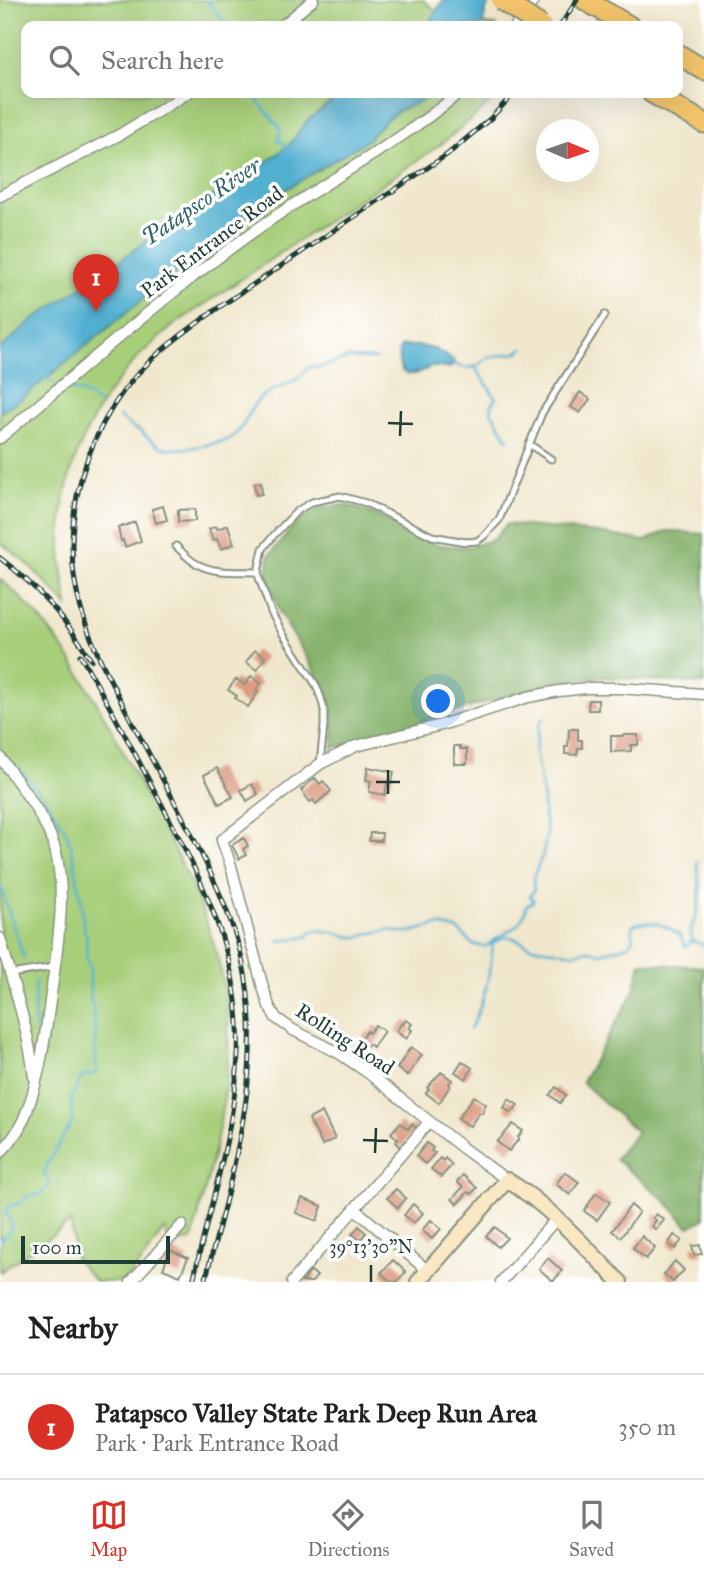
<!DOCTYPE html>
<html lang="en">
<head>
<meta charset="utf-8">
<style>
  :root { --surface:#fff; --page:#f6f6f6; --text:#222; --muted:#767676; --line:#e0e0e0; --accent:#d93025 }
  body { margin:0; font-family:"IM FELL Great Primer",serif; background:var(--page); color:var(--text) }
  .compass { position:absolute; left:536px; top:119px; width:63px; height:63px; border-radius:50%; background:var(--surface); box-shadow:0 7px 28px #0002; rotate:92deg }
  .scale { position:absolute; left:21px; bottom:18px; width:149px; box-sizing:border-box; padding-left:7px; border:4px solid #1f3d34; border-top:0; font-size:19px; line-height:24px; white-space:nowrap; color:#1f3d34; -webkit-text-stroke:5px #fff; paint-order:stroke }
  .you { position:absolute; left:439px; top:702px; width:24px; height:24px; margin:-18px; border:5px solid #fff; border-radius:50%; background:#1a73e8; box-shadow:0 0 0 10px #1a73e833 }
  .badge { display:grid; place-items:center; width:46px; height:46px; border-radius:50%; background:var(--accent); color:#fff; font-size:23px; font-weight:700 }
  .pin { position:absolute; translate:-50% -58px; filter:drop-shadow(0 2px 4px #0008) }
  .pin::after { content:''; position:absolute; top:37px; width:24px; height:21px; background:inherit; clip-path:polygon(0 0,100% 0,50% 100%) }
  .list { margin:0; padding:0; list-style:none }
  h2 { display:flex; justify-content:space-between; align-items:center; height:91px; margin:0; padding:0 28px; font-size:30px }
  h2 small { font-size:23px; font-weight:400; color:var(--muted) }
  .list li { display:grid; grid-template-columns:46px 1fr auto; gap:21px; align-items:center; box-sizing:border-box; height:105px; padding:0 28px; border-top:2px solid var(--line) }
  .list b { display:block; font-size:26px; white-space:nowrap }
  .list p { margin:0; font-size:23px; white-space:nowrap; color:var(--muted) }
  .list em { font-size:23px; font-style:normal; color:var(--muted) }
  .icon { flex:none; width:38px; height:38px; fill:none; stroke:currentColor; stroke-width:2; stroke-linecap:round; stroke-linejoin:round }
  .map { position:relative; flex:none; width:704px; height:1282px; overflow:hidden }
  .search { position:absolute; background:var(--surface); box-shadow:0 7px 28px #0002; left:21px; right:21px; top:21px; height:77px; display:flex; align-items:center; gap:18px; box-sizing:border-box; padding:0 24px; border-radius:14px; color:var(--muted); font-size:26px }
  .sheet { height:196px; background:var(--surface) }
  nav { display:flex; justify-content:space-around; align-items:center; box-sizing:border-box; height:98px; border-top:2px solid var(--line); background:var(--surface); font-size:19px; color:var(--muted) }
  nav a { display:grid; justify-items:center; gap:4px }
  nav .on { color:var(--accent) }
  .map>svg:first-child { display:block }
  .green { fill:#a7cf7a; stroke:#638657; stroke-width:2 }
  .forest { fill:#85b26a; stroke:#52784f; stroke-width:2 }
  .water { fill:#51afd0; stroke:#387682; stroke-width:2 }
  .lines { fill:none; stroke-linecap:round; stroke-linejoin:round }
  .stream { stroke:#51afd0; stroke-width:2.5 }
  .building { fill:#dc9b82 }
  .lane-casing { stroke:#889280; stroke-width:9 }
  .street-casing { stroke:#889280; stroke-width:13 }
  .secondary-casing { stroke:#889280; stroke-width:18 }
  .highway-casing { stroke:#889280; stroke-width:23 }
  .lane { stroke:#fff; stroke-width:5 }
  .street { stroke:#fff; stroke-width:10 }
  .secondary { stroke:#fae7c3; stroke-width:14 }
  .highway { stroke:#f2c36a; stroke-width:19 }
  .rail-casing { stroke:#1f3d34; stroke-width:5 }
  .rail { stroke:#fff; stroke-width:2.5; stroke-dasharray:8; stroke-linecap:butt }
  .highway-bridge-casing { stroke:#889280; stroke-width:23; stroke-linecap:butt }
  .highway-bridge { stroke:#f2c36a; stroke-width:19 }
  .ticks { fill:none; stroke:#1f3d34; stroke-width:2.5 }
  .labels { text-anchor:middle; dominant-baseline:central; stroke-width:7; stroke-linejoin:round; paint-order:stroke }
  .street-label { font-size:21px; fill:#1f3d34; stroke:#fff }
  .water-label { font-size:23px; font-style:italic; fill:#30656b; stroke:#fff }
  .ticks-label { font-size:18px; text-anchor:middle; fill:#1f3d34; stroke:#fff; stroke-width:7; stroke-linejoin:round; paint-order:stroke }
</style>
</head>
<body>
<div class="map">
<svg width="704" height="1282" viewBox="0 0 704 1282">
  <rect width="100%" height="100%" fill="#fff"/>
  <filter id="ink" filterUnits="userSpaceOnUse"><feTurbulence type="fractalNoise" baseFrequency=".0143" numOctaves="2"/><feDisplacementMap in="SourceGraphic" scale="14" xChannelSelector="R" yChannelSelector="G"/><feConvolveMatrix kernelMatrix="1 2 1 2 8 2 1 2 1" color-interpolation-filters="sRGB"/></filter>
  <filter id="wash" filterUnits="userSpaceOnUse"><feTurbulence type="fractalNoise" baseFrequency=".00686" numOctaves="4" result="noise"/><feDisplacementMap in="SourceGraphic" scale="28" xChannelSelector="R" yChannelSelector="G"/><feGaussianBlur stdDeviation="1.57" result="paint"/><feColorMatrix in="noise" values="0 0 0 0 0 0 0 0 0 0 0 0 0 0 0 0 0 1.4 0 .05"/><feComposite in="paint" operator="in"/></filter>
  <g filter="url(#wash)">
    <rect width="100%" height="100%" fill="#f0e7cc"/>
    <!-- green -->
    <path class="green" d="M0,0H423L444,17L498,26H26V93H499L483,109L440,145L175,324C163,335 150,345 139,356C93,404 62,469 61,536C60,560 64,583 68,606L28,564L0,542Z
      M0,579C63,631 100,707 137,779C177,855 223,932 228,1020C232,1095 210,1169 192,1240L170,1245L164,1229C152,1247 139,1267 122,1282H96L75,1259L71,1222L0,1272Z"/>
    <!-- forest -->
    <path class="forest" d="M345,505L372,513L436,545L467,547L493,540L507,524L598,533L645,541L667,531L704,534V684L602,677L555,682L333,748V716L326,690L280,613L267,574L269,556L295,524L319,508Z
      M641,963L704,967V1219L689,1227L664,1199L615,1159L637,1132L582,1082L633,993Z"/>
    <!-- water -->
    <path class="water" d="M443,0H491L486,10L482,26H427Z
      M342,93H436C426,100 415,104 404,108C389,115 379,125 369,139L285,190L234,225L21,399L0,412V349L31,321L107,270L193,207L242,180L289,145L307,121Z
      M403,346H420L434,349L453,360L454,364L449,368C443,368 437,366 432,367C426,368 422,372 416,373C399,379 397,361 400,348Z"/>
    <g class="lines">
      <!-- stream -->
      <path class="stream" d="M207,0L227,26
        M251,93L278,125L281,129L278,141L283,142L286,150
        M454,364C468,371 478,368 488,357L517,353L523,348
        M475,367L496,398L492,405L491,411L508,439
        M44,378L53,382
        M66,388L83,393L100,404
        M119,417L135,429L139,430C147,437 156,446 166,448C180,451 225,444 235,435C247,424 249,408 259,399C273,386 299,385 308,367H321L349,358L376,359
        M0,885L24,958
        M279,941L307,937L311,932L316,930L332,932L351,937H360L366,934L390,930L398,932H410L439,925L458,930L473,944L481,946H487L505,937H511L532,947L575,953L588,950L601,953L629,945L633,939L632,926C645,917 670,926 680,936C682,939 683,943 685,947L692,941L704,945
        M692,941L691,930L698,909L700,892L697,862
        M489,944C504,931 524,929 526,906L534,901L530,896L534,890L533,878L543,854L547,834L544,815L542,789L535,751L539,725L544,717
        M35,981L34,1015L36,1029
        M470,1029C485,1002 490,974 493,943
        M0,1240C4,1237 12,1230 12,1225C12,1221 7,1216 5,1212C9,1203 15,1206 22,1202C24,1200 26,1198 28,1196L40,1195L49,1186V1182L44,1174L47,1165L72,1122L71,1106L72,1096L82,1077L86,1075H93L96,1072V1067L95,1027L93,1008L90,999V970L86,956L87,936L84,930L81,900L73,855L68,836L61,823L46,800L19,768"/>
    </g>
    <g id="blocks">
      <!-- building -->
      <path class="building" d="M580,392L590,399L580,413L571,407Z
        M261,482L262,494L256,495L254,483Z
        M163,506L167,520L156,523L152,509Z
        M195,509V521L178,522V510Z
        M135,522L141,541L125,547L123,540L121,541L118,528Z
        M228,525L234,544L221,549L217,539L213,540L209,529L216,526L217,529Z
        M255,650L265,657L257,670L246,662Z
        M251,676L261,683L256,690L258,692L248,707L235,698L237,696L228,690L236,679L245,685Z
        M589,700H598V710H588Z
        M569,729H578V740H582V748H578L577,755L565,754V747H568Z
        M624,735H638V745H631V751L611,752V736H623Z
        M454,746H460V749H467V764H454Z
        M368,767L394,772L391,784H387L385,795L369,792L371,781L366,780Z
        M217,768L233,797L219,804L204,775Z
        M315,778L320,784L323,781L331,791L316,804L313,800L310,802L301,790Z
        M252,784L258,794L247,801L241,790Z
        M370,833H382L381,841H369Z
        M244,838L248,846L243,849L246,855L239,859L232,845Z
        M406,1020L412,1024L409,1028L412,1030L406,1039L396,1031L402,1023L403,1024Z
        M375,1025L384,1031L373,1047L369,1044L367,1046L360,1040L367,1031L369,1033Z
        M411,1047L422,1055L407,1076L397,1068Z
        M462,1061L472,1068L466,1079L455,1072Z
        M441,1072L452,1080L449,1084L450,1086L439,1103L426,1093L429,1089L427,1088Z
        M556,1087L566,1095L560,1103L550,1095Z
        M474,1096L486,1104L482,1113H479L470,1126L458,1118Z
        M509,1099L518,1105L511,1113L504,1108Z
        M322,1112L335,1139L322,1145L309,1119Z
        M400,1123L408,1129L412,1124L417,1129L401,1147L396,1142L398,1139L391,1133Z
        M513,1124L523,1131L518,1137L519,1139L509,1151L497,1142Z
        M427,1143L433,1148L431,1151L435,1153L425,1164L416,1156Z
        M440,1158L443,1161L445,1158L452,1165L441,1177L431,1169Z
        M565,1172L579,1182L570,1195L556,1184Z
        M463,1175L477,1188L471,1194L468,1192L457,1204L452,1199L463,1187L457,1182Z
        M396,1189L406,1198L398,1208L387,1198Z
        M596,1193L610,1202L597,1220L584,1211Z
        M302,1198L322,1206L317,1221L296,1213Z
        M413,1204L423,1213L414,1223L404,1215Z
        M631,1205L639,1212L621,1237L612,1231Z
        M656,1214L664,1220L656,1230L652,1226L656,1220L653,1218Z
        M431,1220L441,1229L432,1239L422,1230Z
        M359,1226L366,1233L360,1240L352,1234Z
        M495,1227L507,1238L498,1247L486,1236Z
        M674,1235L682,1240L675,1249L668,1244Z
        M642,1236L655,1248L646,1259L633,1248Z
        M700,1245L702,1254L694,1255L692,1246Z
        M170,1250L188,1258L180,1276L163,1269Z
        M548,1258L562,1271L553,1281L539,1269Z
        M393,1260L406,1272L397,1282H391L381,1273Z
        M675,1261L684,1270L673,1282L664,1274Z
        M311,1271L317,1276L312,1282H302Z"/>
    </g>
  </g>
  <g filter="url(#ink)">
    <use href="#blocks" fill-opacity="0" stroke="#889280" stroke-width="2"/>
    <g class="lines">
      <defs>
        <path id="lane" d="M529,444L551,459
          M176,546C182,552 189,560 197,564C215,574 238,571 258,572
          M320,764L324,726V710L321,698L316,685L283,634L271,612L259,578L258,572L263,549L274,535L297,511L312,502L340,496L366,503L432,536L466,542L477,541L484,536L499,520L542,413L605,315
          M10,974L54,967"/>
        <path id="street" d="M282,26L313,0
          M516,26L534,0
          M0,196L119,135L188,93
          M0,438C85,366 169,291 260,227C326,181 398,144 459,93
          M0,757C20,786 45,815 55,849C67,895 58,940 52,987C46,1028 42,1069 28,1108C23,1124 12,1141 0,1153
          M0,938C13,984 29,1030 34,1077
          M507,1180L464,1149L367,1072L339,1053L293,1030L276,1018L269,1006L262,984L231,866L222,840L320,764L356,746L441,725L528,697L559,691L587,688H618L704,694
          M356,1210L428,1271
          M131,1282L182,1225
          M292,1282L429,1122
          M501,1282L557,1218"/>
        <path id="secondary" d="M418,1282L507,1180C551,1207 584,1246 620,1282"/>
        <path id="highway" d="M585,0L629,26
          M678,54L704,70
          M652,93L704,123"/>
      </defs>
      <!-- lane casing -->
      <use href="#lane" class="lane-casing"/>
      <!-- street casing -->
      <use href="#street" class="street-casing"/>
      <!-- secondary casing -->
      <use href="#secondary" class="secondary-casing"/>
      <!-- highway casing -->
      <use href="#highway" class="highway-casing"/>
      <!-- lane -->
      <use href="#lane" class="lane"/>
      <!-- street -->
      <use href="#street" class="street"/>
      <!-- secondary -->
      <use href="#secondary" class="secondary"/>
      <!-- highway -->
      <use href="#highway" class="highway"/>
      <defs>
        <path id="rail" d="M560,26L577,0
          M0,558C37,586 67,620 91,660
          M80,655C106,699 130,744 154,790C199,875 243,954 238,1054C235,1132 209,1206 193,1282
          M205,1282C231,1176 267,1068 242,959C233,920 216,884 199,849C177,806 154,763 131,720C91,644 59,586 77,496C87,446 113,396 150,361C171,341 195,325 218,308L448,154L491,118L514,93"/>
      </defs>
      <!-- rail casing -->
      <use href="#rail" class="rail-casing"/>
      <!-- rail -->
      <use href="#rail" class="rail"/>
      <defs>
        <path id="highway-bridge" d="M501,0L541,26"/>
      </defs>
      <!-- highway-bridge casing -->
      <use href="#highway-bridge" class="highway-bridge-casing"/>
      <!-- highway-bridge -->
      <use href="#highway-bridge" class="highway-bridge"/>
    </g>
  </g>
  <!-- ticks -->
  <path class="ticks" d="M388,423L413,424M400,436L401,411M376,782H400M388,794V770M363,1140L388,1141M375,1153L376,1128M371,1282V1265"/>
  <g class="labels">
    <!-- street labels -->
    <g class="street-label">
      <text transform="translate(212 242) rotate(-37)">Park Entrance Road</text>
      <text transform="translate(345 1039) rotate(33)">Rolling Road</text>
    </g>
    <!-- water labels -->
    <g class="water-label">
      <text transform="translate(201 201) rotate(-34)">Patapsco River</text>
    </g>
  </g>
  <g class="ticks-label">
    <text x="371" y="1253">39°13'30"N</text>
  </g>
</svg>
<svg class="compass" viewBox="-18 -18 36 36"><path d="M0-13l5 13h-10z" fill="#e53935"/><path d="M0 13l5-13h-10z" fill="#767676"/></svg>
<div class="scale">100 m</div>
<div class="you"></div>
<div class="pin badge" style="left:96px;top:312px">1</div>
<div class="search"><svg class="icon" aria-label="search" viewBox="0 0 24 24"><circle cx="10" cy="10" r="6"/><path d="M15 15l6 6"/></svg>Search here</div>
</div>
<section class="sheet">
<h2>Nearby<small></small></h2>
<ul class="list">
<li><span class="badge">1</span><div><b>Patapsco Valley State Park Deep Run Area</b><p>Park · Park Entrance Road</p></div><em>350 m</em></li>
</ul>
</section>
<nav>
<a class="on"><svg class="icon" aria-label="map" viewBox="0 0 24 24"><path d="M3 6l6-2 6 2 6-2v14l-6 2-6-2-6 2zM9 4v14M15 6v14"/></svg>Map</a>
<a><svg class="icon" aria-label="directions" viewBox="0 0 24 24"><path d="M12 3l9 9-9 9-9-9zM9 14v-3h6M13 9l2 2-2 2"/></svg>Directions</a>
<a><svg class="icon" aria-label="saved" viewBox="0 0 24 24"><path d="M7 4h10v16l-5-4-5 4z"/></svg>Saved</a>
</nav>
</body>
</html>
